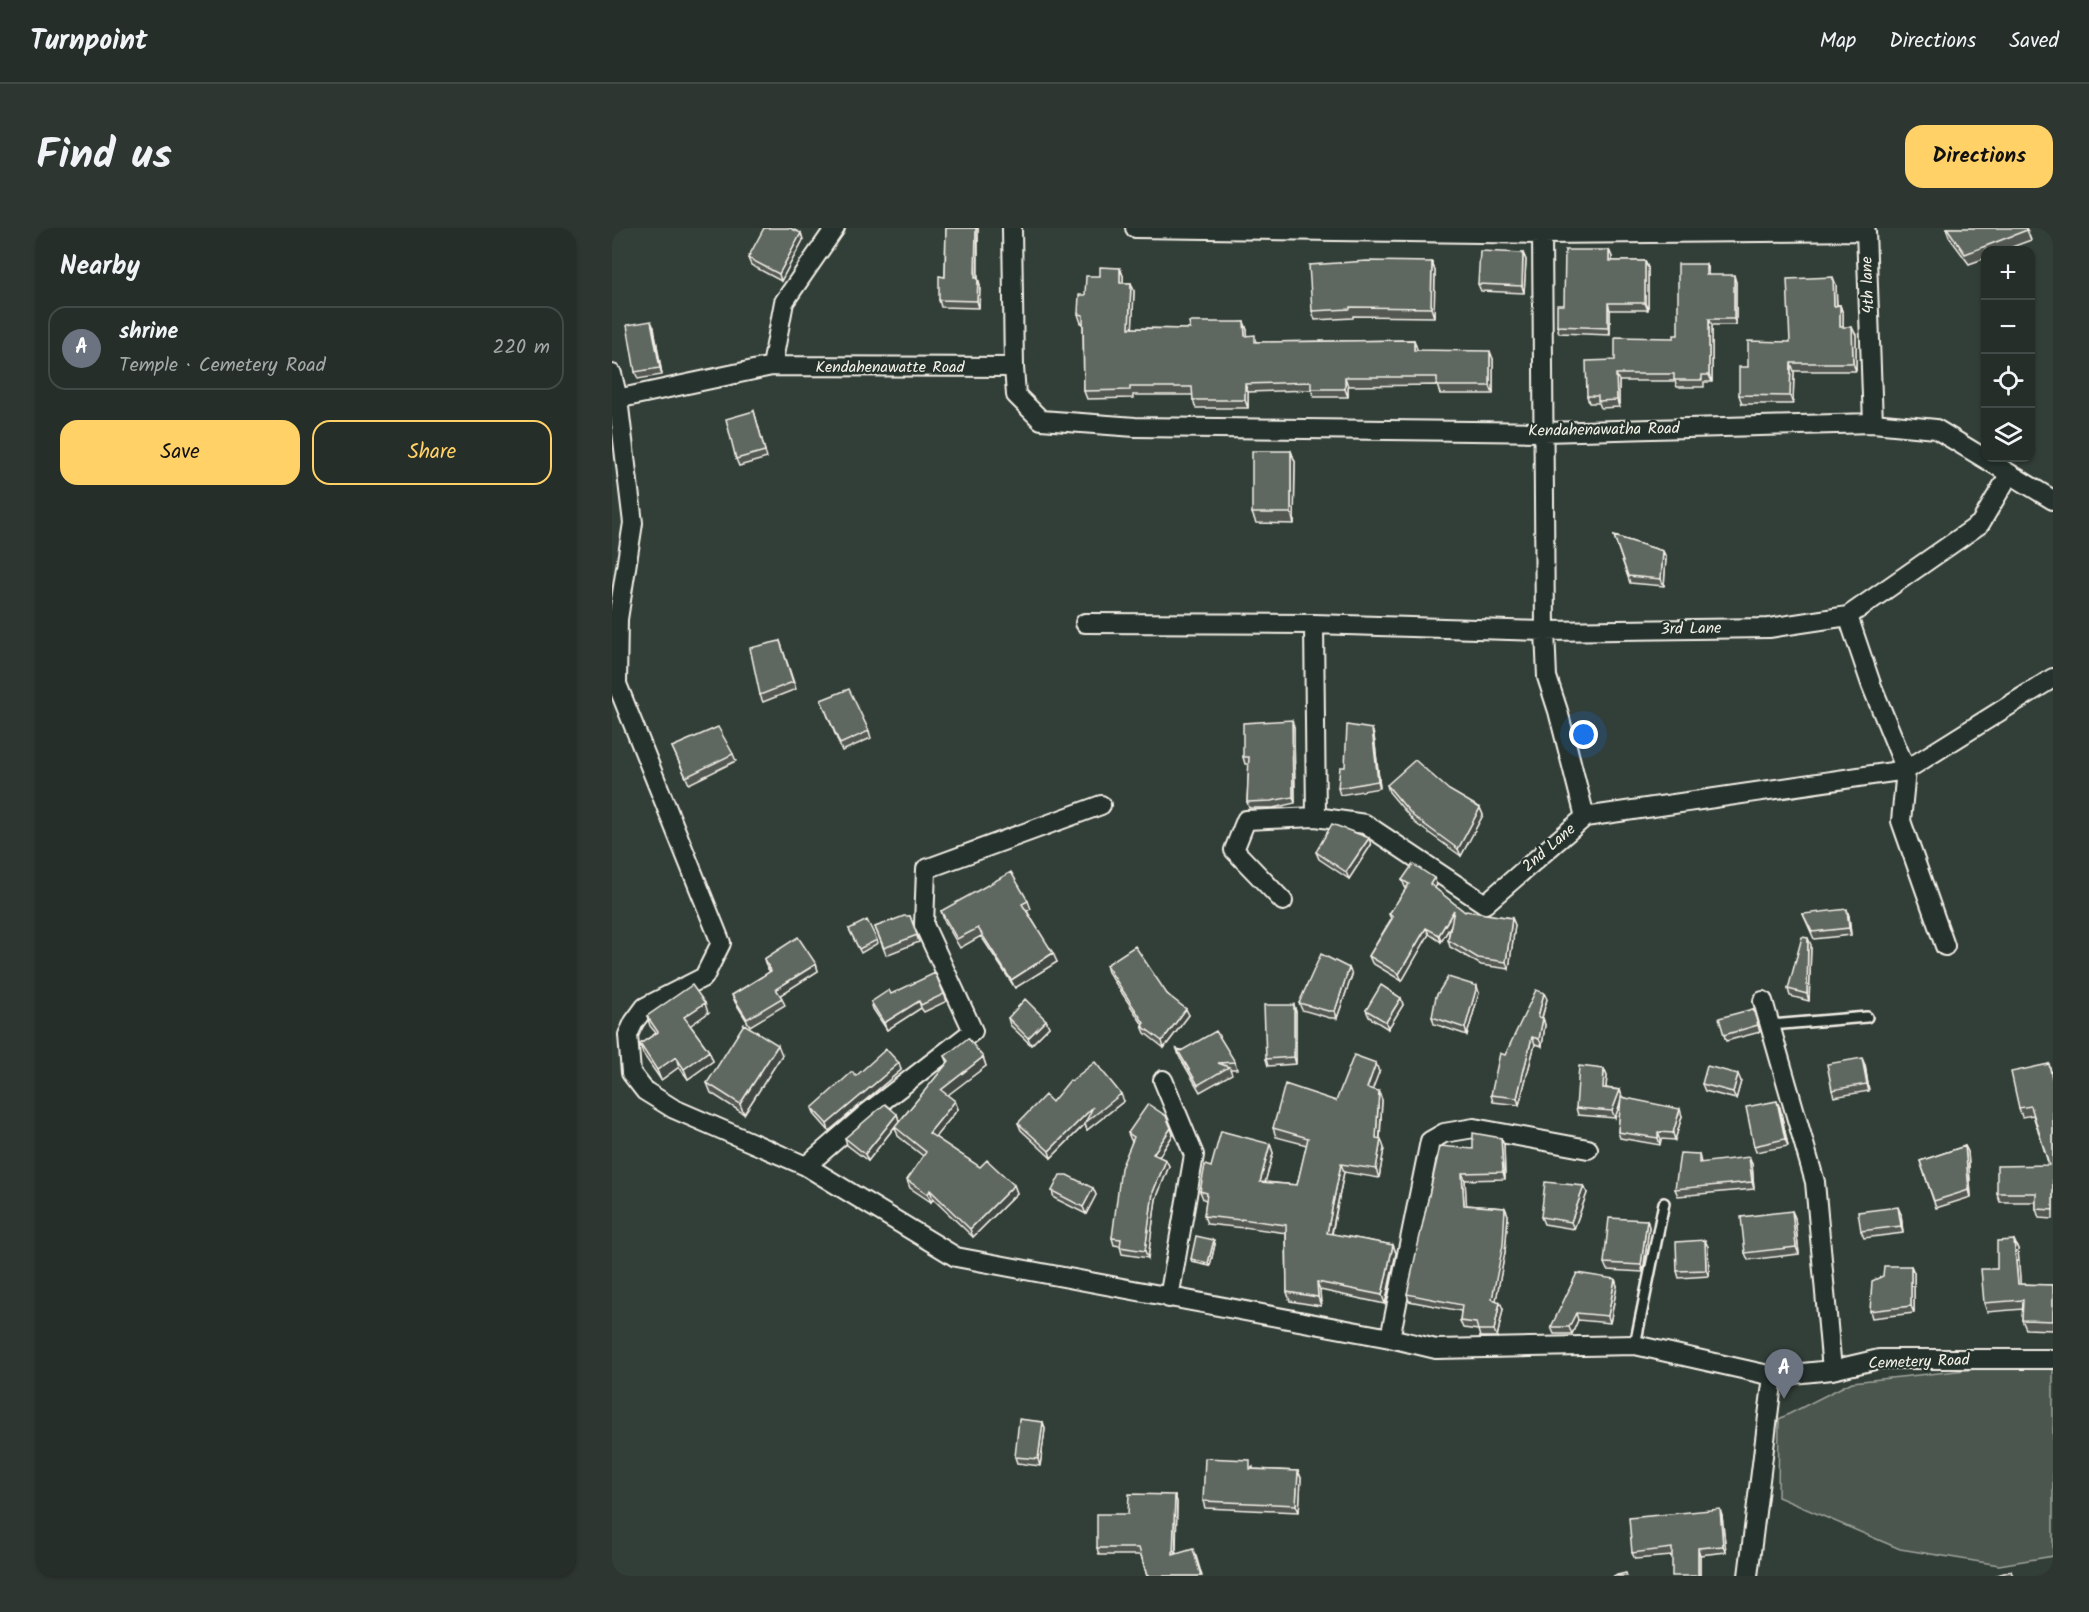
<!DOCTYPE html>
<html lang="en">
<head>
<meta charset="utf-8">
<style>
  :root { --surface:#262e2a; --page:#2e3632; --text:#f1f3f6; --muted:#a4a8a8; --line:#424a47; --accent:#ffd166 }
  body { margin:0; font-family:Kalam,sans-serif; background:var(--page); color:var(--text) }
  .controls { position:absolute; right:18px; top:18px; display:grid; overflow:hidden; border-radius:12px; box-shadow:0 2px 4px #0004 }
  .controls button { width:54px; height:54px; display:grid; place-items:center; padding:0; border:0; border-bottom:2px solid var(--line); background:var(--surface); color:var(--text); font:30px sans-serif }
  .you { position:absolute; left:972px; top:507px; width:21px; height:21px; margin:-15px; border:4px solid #fff; border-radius:50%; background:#1a73e8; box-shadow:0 0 0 9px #1a73e833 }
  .badge { display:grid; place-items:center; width:39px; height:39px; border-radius:50%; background:var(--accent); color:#fff; font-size:20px; font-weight:700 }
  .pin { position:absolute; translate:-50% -50px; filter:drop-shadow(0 2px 3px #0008) }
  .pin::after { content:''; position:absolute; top:32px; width:21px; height:18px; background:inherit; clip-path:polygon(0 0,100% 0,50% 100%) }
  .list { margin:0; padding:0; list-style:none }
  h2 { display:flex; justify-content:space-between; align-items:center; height:78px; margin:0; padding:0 24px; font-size:26px }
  h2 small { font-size:20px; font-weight:400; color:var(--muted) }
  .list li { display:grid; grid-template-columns:39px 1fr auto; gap:18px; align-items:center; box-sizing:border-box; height:84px; margin:0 12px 12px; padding:0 12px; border:2px solid var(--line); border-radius:18px }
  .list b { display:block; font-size:22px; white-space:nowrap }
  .list p { margin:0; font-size:20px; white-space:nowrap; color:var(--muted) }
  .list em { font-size:20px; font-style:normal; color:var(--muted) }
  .actions { display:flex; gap:12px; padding:18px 24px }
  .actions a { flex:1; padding:14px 0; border:2px solid var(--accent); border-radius:18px; text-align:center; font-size:21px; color:var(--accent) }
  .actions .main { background:var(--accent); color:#111 }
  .icon { flex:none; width:33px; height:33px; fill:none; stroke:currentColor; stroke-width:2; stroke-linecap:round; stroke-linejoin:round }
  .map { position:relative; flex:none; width:1441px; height:1348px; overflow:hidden; border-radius:18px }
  header { display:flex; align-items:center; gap:36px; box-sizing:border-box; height:84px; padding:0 30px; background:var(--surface); border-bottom:2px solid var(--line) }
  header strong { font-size:28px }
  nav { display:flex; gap:33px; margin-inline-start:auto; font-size:21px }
  .intro { display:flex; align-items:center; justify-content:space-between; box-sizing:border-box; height:144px; padding:0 36px }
  h1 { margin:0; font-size:42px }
  .button { padding:15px 27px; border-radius:18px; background:var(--accent); color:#111; font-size:21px; font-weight:700 }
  main { display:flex; gap:36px; padding:0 36px }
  aside { flex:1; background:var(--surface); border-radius:18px; box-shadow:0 2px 4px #0004 }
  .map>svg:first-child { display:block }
  .green { fill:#4c564f; stroke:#a0a49c; stroke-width:1.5 }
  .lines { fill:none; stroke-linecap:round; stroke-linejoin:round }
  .service-casing { stroke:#f4f1e8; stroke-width:14 }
  .minor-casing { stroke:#f4f1e8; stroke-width:22 }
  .service { stroke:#26332d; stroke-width:9 }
  .minor { stroke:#26332d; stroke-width:18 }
  .wall { fill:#525953; stroke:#f4f1e8; stroke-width:1.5 }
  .shaded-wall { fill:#424944; stroke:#f4f1e8; stroke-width:1.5 }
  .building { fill:#5f6861; stroke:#f4f1e8; stroke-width:1.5 }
  .labels { text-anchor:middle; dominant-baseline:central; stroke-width:4.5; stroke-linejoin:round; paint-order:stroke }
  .street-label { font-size:16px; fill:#f4f1e8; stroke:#26332d }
</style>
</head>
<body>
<header>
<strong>Turnpoint</strong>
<nav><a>Map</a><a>Directions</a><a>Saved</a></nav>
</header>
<div class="intro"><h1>Find us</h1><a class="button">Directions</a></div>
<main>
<aside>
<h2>Nearby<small></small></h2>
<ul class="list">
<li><span class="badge" style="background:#6b7280">A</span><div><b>shrine</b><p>Temple · Cemetery Road</p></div><em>220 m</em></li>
</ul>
<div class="actions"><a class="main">Save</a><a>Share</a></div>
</aside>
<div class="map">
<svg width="1441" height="1348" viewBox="0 0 1441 1348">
  <rect width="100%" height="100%" fill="#323e38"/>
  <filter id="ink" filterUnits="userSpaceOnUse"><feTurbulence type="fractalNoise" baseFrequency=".0167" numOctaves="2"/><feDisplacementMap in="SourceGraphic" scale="12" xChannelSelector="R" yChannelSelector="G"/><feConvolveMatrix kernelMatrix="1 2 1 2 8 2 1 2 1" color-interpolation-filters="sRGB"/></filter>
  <g filter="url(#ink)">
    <!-- green -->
    <path class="green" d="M1441,1133V1328L1387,1337L1288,1321L1166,1269L1167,1191L1240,1154Z"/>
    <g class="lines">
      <defs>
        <path id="service" d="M1158,797L1255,789
          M1023,1117L1052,975"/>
        <path id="minor" d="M400,0L402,139
          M523,0L930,6L1254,3L1261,195
          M930,6L933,403L935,449L946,483L973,589
          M160,138L172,74L223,0
          M0,146L6,171L21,295L6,391L5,456L109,715L92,749L33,779L22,794L16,807L19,845L33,863L62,881L194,938L344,1029L778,1110L824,1121L1023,1117L1161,1148
          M0,172L160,138L402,139L404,167L429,192L523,199L932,204L1261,195L1324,201L1441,272
          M1236,388L1259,456L1294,542L1289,593L1333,718
          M473,395L702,396L933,403L1157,400L1236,388L1368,296L1397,247
          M702,396L704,589L753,596L873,676L973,589L1294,542L1441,450
          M671,673L622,622L634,592L704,589
          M1151,773L1203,954L1220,1142
          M551,852L582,927L557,1070
          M194,938L255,885L361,803L312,697L314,641L489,577
          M778,1110L818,913L832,905L862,900L976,921
          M1136,1348L1161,1148L1220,1142L1267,1131H1441"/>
      </defs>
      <!-- service casing -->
      <use href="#service" class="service-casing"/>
      <!-- minor casing -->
      <use href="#minor" class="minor-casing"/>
      <!-- service -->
      <use href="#service" class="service"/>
      <!-- minor -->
      <use href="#minor" class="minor"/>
    </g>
    <!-- wall -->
    <path class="wall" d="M334,0H366V50L368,57L367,80L329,79L327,72L333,49Z
      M1334,0L1415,2L1419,12L1392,22H1374V30L1357,36L1337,9Z
      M189,5L191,12L169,53L139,37L136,30Z
      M997,22L1000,29V33H1033L1036,40V82H998V107L947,105L945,98L952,77Z
      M911,25L914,32L912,65L869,63L866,56Z
      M820,34L823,43L822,89L741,88V90L703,92L700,83Z
      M1094,36L1096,42V47L1124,54V97H1100V154H1092V159H1065L1063,153H1007V179L989,180L987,175H977L975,168L1003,132L1062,110L1066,107Z
      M508,40L511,48V55H519L522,63L520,100L578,101L632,94L635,102V108L645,114L802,112L805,122L881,131V166H828L825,157L736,158V169H702L700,162L636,164V180H584L581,172V167H521V170L475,171L472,163L471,95H469L466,86L473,67L488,48Z
      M1224,57L1225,77H1228L1231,86V99L1244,107V143H1182L1181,176H1130L1127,167L1136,139L1178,114Z
      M42,100L50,147L26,151L23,144Z
      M142,183L155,230L127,238L124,231Z
      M679,223L683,234L682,296L644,295L640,285Z
      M1002,308L1051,323L1054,330L1052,358L1018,355Z
      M168,413L184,461L151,474L148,467Z
      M212,479L257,503L259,510L230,523Z
      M682,499L683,575L661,580H637L635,574L637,536H633L631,529Z
      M760,501L762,508L768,560L728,567L726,560L733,539Z
      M60,519L121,526L124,533L77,556Z
      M775,557L837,562L868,580L871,587L849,628L803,595L777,564Z
      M759,617L737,651L707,631L704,624Z
      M790,652L825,657L822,660L853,684L900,690L903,697L897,741L869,737L838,719L836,712L838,699L829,714L817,706L790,753L760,735L757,728L779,691L777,686L795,660L793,659Z
      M416,673L419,681L415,683L445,734L403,760L369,708L348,720L332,692L329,683Z
      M1191,686L1237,688L1239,707L1202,711Z
      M298,688L307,714L274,727L263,699Z
      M237,701L265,712L266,715L249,725Z
      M1199,717L1197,773L1178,768L1176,761Z
      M152,731L204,736L206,743L168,767L173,777L138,798L123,774L120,767L158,744L154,738Z
      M494,737L555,766L577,787L552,820L533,805L530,798L531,797L496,744Z
      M737,740L740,747L725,790H718L690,782L687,775Z
      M867,765L855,807L822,796L820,789Z
      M279,766H332L335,773L312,784L309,780L275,802L261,781L259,774Z
      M789,770L791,777L776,801L757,789L754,782Z
      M935,771L930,790H931L933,797L930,818L923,816L907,877L881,874L879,867L893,827Z
      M682,777L684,784V836L656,838L654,831Z
      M1141,781L1148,804L1114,813L1112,807Z
      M96,785L78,797L97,823L101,833L76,851L67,839L49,852L31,826L28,816L44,805L38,798L35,788Z
      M396,790L434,792L437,799L419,817L398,797Z
      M565,821L623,834L625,841H618L620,846L588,864L567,828Z
      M170,827L132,886L99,865L95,855Z
      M333,828L371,829L374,838L335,867L343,873L346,881L323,909L368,939L402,957L405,965L361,1009L321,971L319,974L298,960L295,952L311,928L286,908L283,899L336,835Z
      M287,835L289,842L217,903L203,887L200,880L244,848Z
      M1437,836L1441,850V991L1427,990L1424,981V974H1388L1385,965L1437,937L1421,887L1410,889L1407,880Z
      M1253,837L1257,863L1222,869L1220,862Z
      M992,841L995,848L994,860L1008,862L1010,869L1070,888L1063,912L1049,911L1048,917L1008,910L1006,904L1009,873L1003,890L966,887L964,880Z
      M767,844L760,861L770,872L768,911L772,920L767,950L732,944L720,1006L781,1017L784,1025L773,1076L708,1062L709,1078L678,1073L675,1064L674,1005L632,999V1000L595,996L592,988L594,972L591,971L588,963L599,939L658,916L661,925L653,954L685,957L695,917L664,909L661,900L724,873Z
      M459,853L512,873L475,902L473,896L439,930L409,902L406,895L440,874Z
      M1129,853L1124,871L1093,863L1090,856Z
      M1168,880L1176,918L1144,924L1142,918Z
      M285,886L287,893L256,933L235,917L233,910Z
      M516,905L561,907L547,929L554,932L557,938L544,971L536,1030L510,1026L508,1018L502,1017L500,1010L520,913L519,912Z
      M889,910L892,917L893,951L853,952L854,977L893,980L896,987L893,1024L884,1072L891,1081L885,1109H868L866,1102L851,1100L848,1093L849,1083L797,1073L795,1066L861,921Z
      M1353,918L1356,924L1359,969L1324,980L1308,933Z
      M1087,926L1089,935L1140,936L1142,961L1066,968L1063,961Z
      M972,958L975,965L962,1001L932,996L929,989Z
      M481,960L484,967L474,986L442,970L440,963Z
      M1180,983L1183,990L1187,1026L1136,1032L1133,1025Z
      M1289,986L1291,1005L1252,1010L1249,1003Z
      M1035,992L1037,999L1031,1044L995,1042L992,1035Z
      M1402,1012L1406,1021L1408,1056L1441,1057V1102L1414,1101L1410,1092L1411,1081L1375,1084L1372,1075L1385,1041Z
      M603,1016L598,1038L580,1034L579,1031Z
      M1096,1019L1097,1048L1067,1050L1065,1043Z
      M1299,1038L1302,1045V1085L1260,1090L1258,1083Z
      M1003,1051L1005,1058L998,1095L966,1092L960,1106H942L939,1099Z
      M431,1194L433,1201L428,1238L405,1235L403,1229Z
      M641,1239V1241L686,1243L689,1250L687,1284L593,1280L591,1273Z
      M563,1267L565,1274L564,1326L584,1328L590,1348H535L529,1327H487L485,1320L516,1286Z
      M1110,1288L1114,1324L1088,1327V1348L1060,1328L1023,1331L1020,1325Z"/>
    <!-- shaded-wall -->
    <path class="shaded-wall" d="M364,0H366L365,57L363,50Z
      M189,5L191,12L169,53L167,46Z
      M997,22L1000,29V40L997,33Z
      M911,25L914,32L912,65L910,58Z
      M1033,33L1036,40V82L1033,75Z
      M820,34L823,43L822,89L819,80Z
      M1094,36L1096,42V54L1094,47Z
      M508,40L511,48V63L508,55Z
      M1122,47L1124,54V97L1122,91Z
      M1221,49L1224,57L1225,86L1222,78Z
      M366,50L368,57L367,80L365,73Z
      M519,55L522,63L520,108L517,100Z
      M996,75L998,82V107L996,100Z
      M1228,77L1231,86V107L1228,99Z
      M1097,91L1100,97V154L1097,147Z
      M39,93L42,100L50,147L48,140Z
      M632,94L635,102L636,116L633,108Z
      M1240,99L1244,107V143L1241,135Z
      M802,112L805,121V131L802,122Z
      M878,123L881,131V166L878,158Z
      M1179,135L1182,143L1181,176L1178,168Z
      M1004,146L1007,153V179L1005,172Z
      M733,149L736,158V169L733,161Z
      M633,156L636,164V180L633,172Z
      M679,223L683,234L682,296L679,285Z
      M1051,323L1054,330L1052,358L1049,351Z
      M680,492L682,499L683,575L681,569Z
      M760,501L762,508L768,560L766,553Z
      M868,580L871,587L849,628L846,621Z
      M757,610L759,617L737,651L734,644Z
      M822,650L825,657L820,663L818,656Z
      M1235,681L1237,688L1239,707L1237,700Z
      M842,682L844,689L829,714L827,707Z
      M900,690L903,697L897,741L894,734Z
      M814,700L817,706L790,753L787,746Z
      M1196,710L1199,717L1197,773L1195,766Z
      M441,725L445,734L403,760L399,752Z
      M204,736L206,743L167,768L164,761Z
      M737,740L740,747L725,790L723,783Z
      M865,758L867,765L855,807L853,800Z
      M932,765L935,771L928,796L926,789Z
      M789,770L791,777L776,801L774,794Z
      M307,773L309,780L275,802L272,795Z
      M93,775L96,785L76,799L72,789Z
      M682,777L684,784V836L682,829Z
      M574,781L577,787L552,820L550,813Z
      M931,790L933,797L930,818L927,811Z
      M434,792L437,799L419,817L416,810Z
      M920,809L923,816L907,877L905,870Z
      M166,817L170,827L132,886L128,876Z
      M97,823L101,833L76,851L72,841Z
      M64,829L67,839L49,852L45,842Z
      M371,829L374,838L332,870L329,862Z
      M1250,830L1253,837L1257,863L1255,856Z
      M287,835L289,842L217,903L215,896Z
      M764,835L767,844L758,868L755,860Z
      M992,841L995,848L993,867L991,860Z
      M1126,846L1129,853L1124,871L1121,864Z
      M1008,862L1010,869L1003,890L1000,883Z
      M767,863L770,872L767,919L764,910Z
      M509,866L512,873L475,902L473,896L439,930L437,923L481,879Z
      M343,873L346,881L320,913L317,905Z
      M1165,873L1168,880L1176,918L1173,911Z
      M1068,881L1070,888L1063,912L1061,905Z
      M285,886L287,893L256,933L253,926Z
      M559,900L561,907L544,933L541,926Z
      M1046,904L1049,911L1048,917L1046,910Z
      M889,910L892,917L893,951L891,944Z
      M769,911L772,920L767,950L764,941Z
      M658,916L661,925L651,962L648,954Z
      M1353,918L1356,924L1359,969L1357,962Z
      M1137,929L1140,936L1142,961L1140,954Z
      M554,932L557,938L544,971L536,1030L533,1023L541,964Z
      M729,936L732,944L718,1013L715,1005Z
      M850,945L853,952L855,984L852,977Z
      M402,957L405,965L361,1009L358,1001Z
      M972,958L975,965L962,1001L959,994Z
      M481,960L484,967L474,986L471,979Z
      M318,962L321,971L319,974L316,966Z
      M1286,979L1289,986L1291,1005L1289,998Z
      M893,980L896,987L893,1024L883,1078L880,1071Z
      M1180,983L1183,990L1187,1026L1184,1019Z
      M1035,992L1037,999L1031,1044L1029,1037Z
      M602,1012L603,1016L598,1038L596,1035Z
      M1093,1012L1096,1019L1097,1048L1094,1042Z
      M1402,1012L1406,1021L1409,1065L1406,1056Z
      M781,1017L784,1025L773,1076L770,1067Z
      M1299,1038L1302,1045V1085L1299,1078Z
      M1003,1051L1005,1058L998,1095L996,1088Z
      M705,1054L708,1062L709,1078L706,1069Z
      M888,1074L891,1081L885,1109L882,1102Z
      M964,1085L966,1092L960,1106L957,1099Z
      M431,1194L433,1201L428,1238L426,1231Z
      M686,1243L689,1250L687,1284L684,1277Z
      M563,1267L565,1274L563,1334L561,1327Z
      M1108,1281L1110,1288L1114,1324L1111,1318Z
      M1086,1320L1088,1327V1348H1086Z"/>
    <!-- building -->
    <path class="building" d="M152,0H178L189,5L167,46L136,30Z
      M334,0H364L363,50H366L365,73L327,72V48L333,49Z
      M1335,0H1414L1415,2L1353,26Z
      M953,22H997V33H1033V75H996V100L945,98V77H952Z
      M868,23L911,25L910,58L866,56Z
      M755,33L820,34L819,80L738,79V81L700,83L697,37Z
      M1066,36H1094V47H1122V91H1097V147H1090V152H1062V146H1004L1005,172L986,173V168H975L974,133L1003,132V109L1062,110V107H1066Z
      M488,39L508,40V55H519L517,100L578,101L577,94H632L633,108L643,107V114L802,112V122L878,123V158H825V149H733V161H699V154L633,156V172H581L580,159H518V162L472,163L471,87L466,86L467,67H473L474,48H488Z
      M1221,49L1222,78L1228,77V99H1240L1241,135H1179L1178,168L1127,167V139H1136V113L1178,114L1175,51Z
      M39,93L48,140L23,144L15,97Z
      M142,183L153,223L124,231L114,191Z
      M640,223H679V285H640Z
      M1002,308L1051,323L1049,351L1016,348Z
      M168,413L181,454L148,467L138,420Z
      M237,461L257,503L228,516L209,472Z
      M680,492L681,569L659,573L635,574L637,529H631V495Z
      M735,497L760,501L766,553L726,560L728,539H733Z
      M106,499L121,526L74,549L60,519Z
      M803,532L837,562L868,580L846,621L801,588L775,557Z
      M720,596L757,610L734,644L704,624Z
      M801,636L822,650L818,656L853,684L854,683L900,690L894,734L866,730L836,712L842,682L827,707L814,700L787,746L757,728L781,689L777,686L797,656L790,652Z
      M399,644L416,673L410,676L441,725L399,752L366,700L345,711L329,683Z
      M1235,681L1237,700L1200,704L1191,686Z
      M292,688H298L305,707L272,720L263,699Z
      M255,692L265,712L247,721L237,701Z
      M186,709L204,736L164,761L170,770L135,791L120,767L159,743L152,731Z
      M1190,709L1196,710L1195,766L1176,761Z
      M523,718L555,766L574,781L550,813L530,798L532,795L494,737Z
      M709,726L737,740L723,783H716L687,775Z
      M323,745L332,766L309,777L307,773L272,795L259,774L277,762L279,766Z
      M836,749L865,758L853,800L820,789L824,768Z
      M80,757L93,775L72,789L97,823L72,841L64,829L45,842L28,816L46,804L35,788Z
      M769,757L789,770L774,794L754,782Z
      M924,762L932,765L926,789L931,790L927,811L920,809L905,870L879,867L888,825L893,827Z
      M413,771L434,792L416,810L396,790Z
      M652,777H682V829L654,831Z
      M1141,781L1146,797L1112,807L1107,790Z
      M132,796L166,817L128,876L95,855Z
      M604,803L623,834L606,835L617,839L586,857L565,821L569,823Z
      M356,810L371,829L329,862L343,873L317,905L368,939L375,932L402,957L358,1001L318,962L316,966L295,952L314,924L283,899L337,833L333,828Z
      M274,821L287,835L215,896L200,880L240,844L244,848Z
      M742,827L764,835L755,860L767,863L764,910L769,911L764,941L729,936L715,1005L781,1017L770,1067L705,1054L706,1069L675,1064L674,997L629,991V992L592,988L595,965L588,963L593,937L599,939L609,903L658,916L648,954L685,957L696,910L661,900L673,856L724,873Z
      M1250,830L1255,856L1220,862L1215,836Z
      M483,834L509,866L473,895L481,879L437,923L406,895L433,867L440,874L458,852L459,853Z
      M1437,836L1440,850H1441V982L1424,981V965H1385V938L1437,937L1419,878L1407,880L1399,844Z
      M967,838L992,841L991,860L1008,862L1000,883L964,880Z
      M1095,838L1126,846L1121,864L1090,856Z
      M1009,869L1068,881L1061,905L1046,904V910L1006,904Z
      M1165,873L1173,911L1142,918L1134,879Z
      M273,876L285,886L253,926L233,910Z
      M536,876L554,888L559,900L541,926L554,932L541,964L533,1023L508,1019L509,1011L500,1010L509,940L522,909L516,905Z
      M861,905L889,910L891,944L850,945L852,977L893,980L891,1017L880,1071L888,1074L882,1102H866L864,1095L848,1093L850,1077L795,1066L828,918L861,921Z
      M1353,918L1357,962L1322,973L1308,933Z
      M1068,925L1087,926V935L1137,929L1140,954L1063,961Z
      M448,947H455L481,960L471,979L440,963Z
      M933,954L972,958L959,994L929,989Z
      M1286,979L1289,998L1249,1003L1246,984Z
      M1180,983L1184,1019L1133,1025L1129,989Z
      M997,990L1035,992L1029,1037L992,1035Z
      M584,1008L602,1012L596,1035L579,1031Z
      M1093,1012L1094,1042L1065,1043L1064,1014Z
      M1402,1012L1406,1056L1441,1057V1093L1410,1092L1411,1072L1372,1075L1369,1041H1385V1013Z
      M1272,1038H1299V1078L1258,1083L1260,1053L1271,1048Z
      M965,1045L1003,1051L996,1088L964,1085L957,1099H939Z
      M407,1191L431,1194L426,1231L403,1229Z
      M593,1230L638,1232V1241L686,1243L684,1277L591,1273Z
      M517,1266L563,1267L561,1327L581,1321L589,1348H535L527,1320H485V1286H516Z
      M1108,1281L1111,1318L1086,1320V1348H1060V1320L1020,1325L1017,1290Z
      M1399,1343L1401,1348H1382Z
      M1014,1345L1015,1348H1001Z"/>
  </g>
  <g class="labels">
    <!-- street labels -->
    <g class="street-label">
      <text transform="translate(1256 57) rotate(-92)">4th lane</text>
      <text x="278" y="139">Kendahenawatte Road</text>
      <text transform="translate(992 202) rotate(-1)">Kendahenawatha Road</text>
      <text transform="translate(1079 401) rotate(-1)">3rd Lane</text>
      <text transform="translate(937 620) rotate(-41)">2nd Lane</text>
      <text transform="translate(1307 1134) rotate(-2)">Cemetery Road</text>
    </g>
  </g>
</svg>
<div class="controls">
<button>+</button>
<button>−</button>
<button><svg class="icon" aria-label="locate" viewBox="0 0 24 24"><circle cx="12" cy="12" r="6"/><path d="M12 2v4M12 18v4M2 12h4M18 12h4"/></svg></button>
<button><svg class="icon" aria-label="layers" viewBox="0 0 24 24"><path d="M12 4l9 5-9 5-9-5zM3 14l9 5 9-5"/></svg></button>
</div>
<div class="you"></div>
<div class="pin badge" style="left:1172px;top:1171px;background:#6b7280">A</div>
</div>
</main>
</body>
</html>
